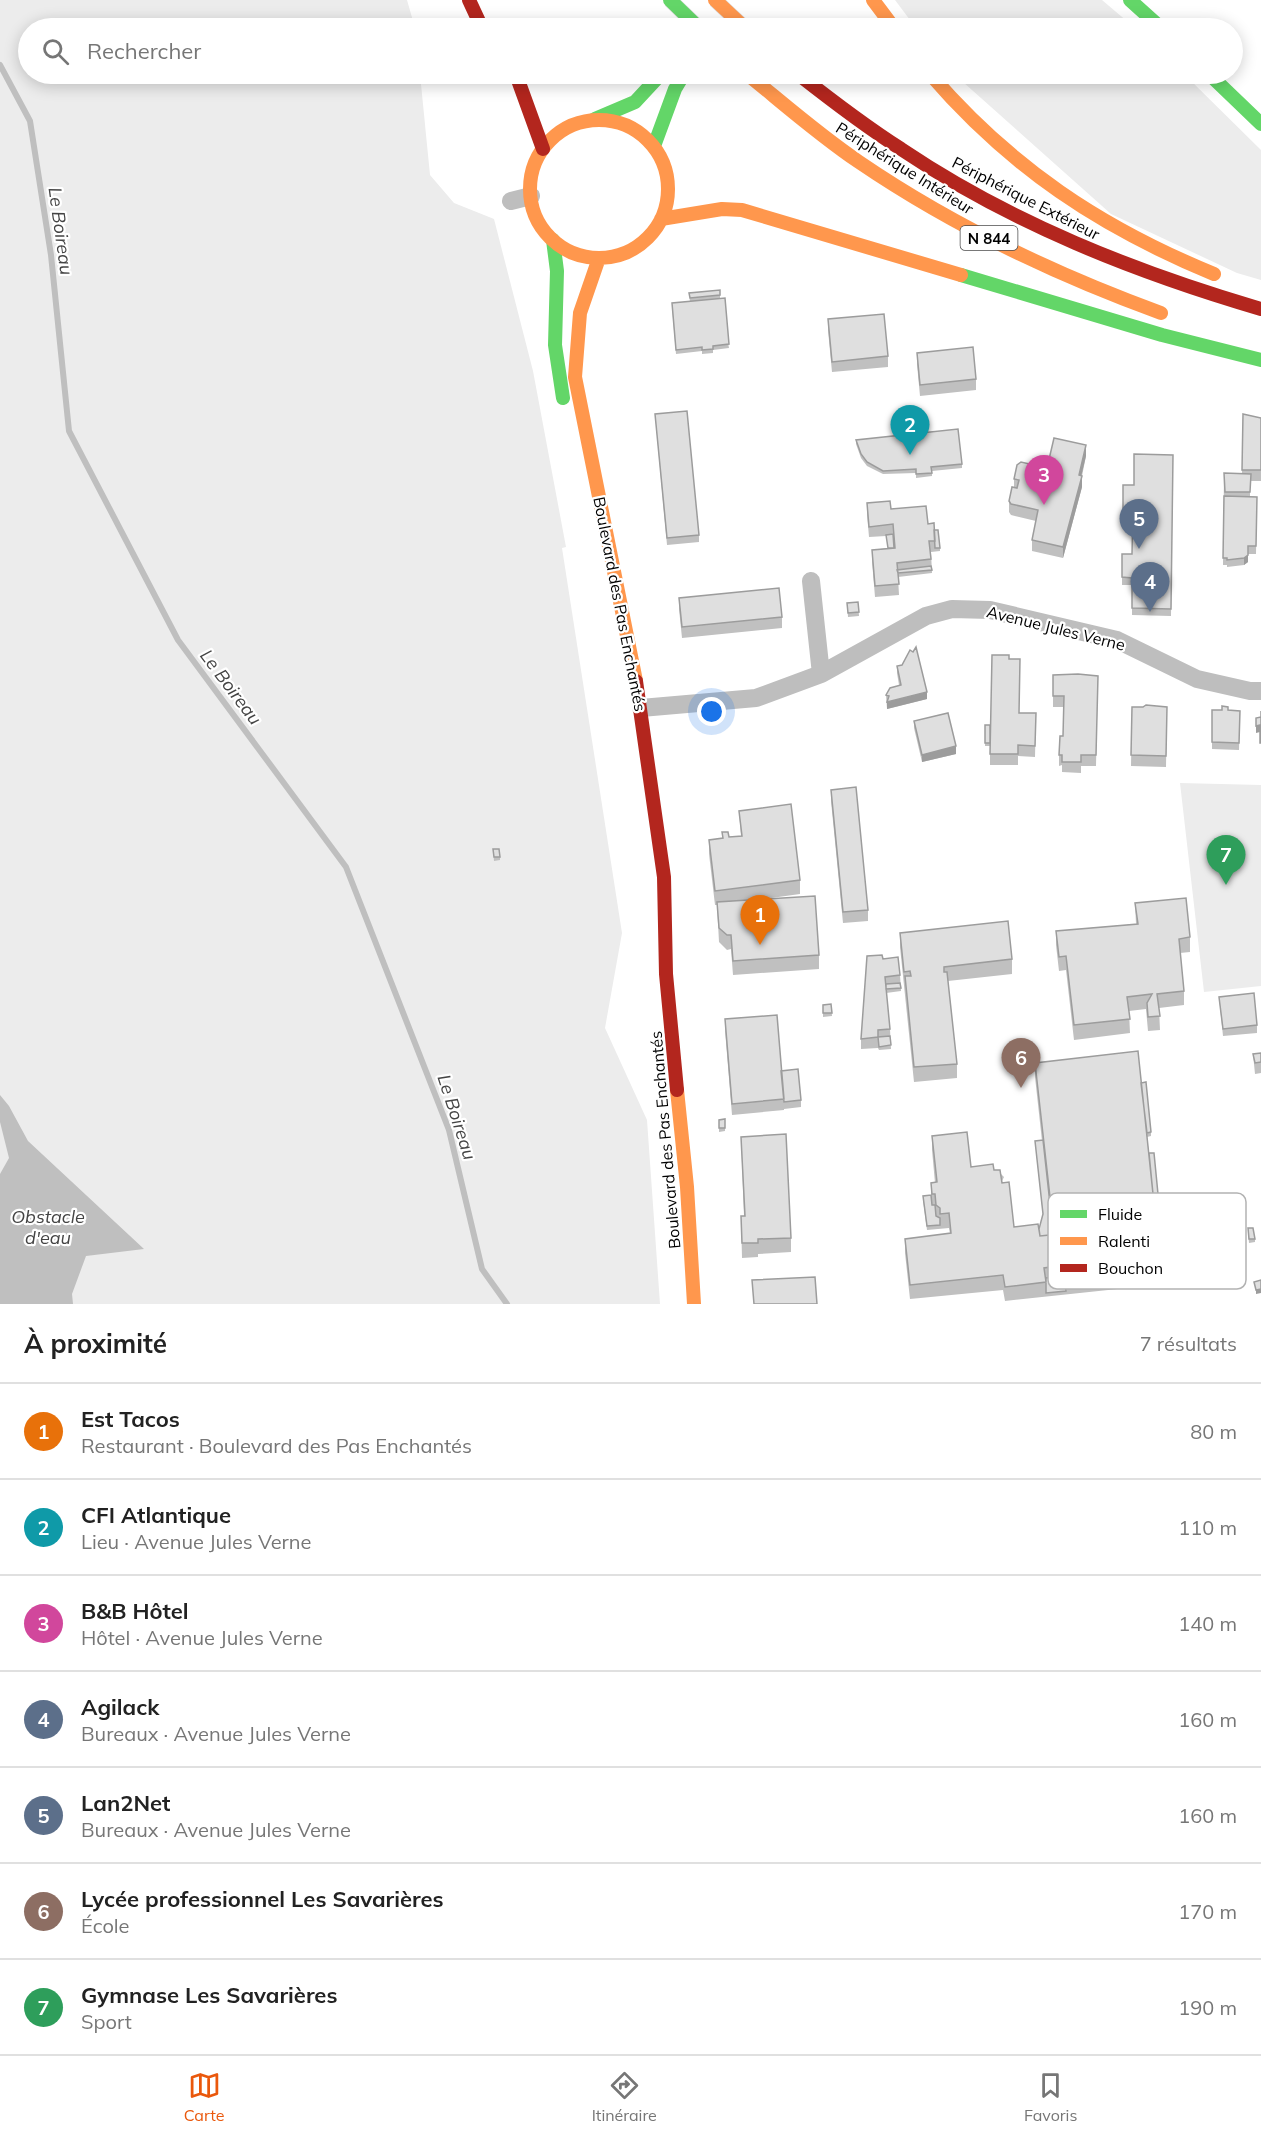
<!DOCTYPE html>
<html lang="fr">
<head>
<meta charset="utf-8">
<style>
  :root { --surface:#fff; --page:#f6f6f6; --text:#222; --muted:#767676; --line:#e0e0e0; --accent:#ea580c }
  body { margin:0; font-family:Mulish,sans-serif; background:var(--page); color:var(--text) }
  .you { position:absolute; left:712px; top:712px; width:21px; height:21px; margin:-15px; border:4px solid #fff; border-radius:50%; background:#1a73e8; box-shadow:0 0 0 9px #1a73e833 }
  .badge { display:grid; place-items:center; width:39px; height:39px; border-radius:50%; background:var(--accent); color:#fff; font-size:20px; font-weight:700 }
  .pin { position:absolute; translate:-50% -50px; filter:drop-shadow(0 2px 3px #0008) }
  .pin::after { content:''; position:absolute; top:32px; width:21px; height:18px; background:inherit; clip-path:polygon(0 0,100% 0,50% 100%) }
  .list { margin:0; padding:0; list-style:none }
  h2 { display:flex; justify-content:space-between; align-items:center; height:78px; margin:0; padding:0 24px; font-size:26px }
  h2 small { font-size:20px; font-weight:400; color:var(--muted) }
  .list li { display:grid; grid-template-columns:39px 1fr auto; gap:18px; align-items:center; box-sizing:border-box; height:96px; padding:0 24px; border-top:2px solid var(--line) }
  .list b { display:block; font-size:22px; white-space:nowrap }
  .list p { margin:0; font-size:20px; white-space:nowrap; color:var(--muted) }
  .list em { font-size:20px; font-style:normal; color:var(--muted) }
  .icon { flex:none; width:33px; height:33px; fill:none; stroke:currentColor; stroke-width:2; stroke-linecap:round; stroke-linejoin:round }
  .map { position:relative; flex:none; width:1261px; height:1304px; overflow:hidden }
  .search { position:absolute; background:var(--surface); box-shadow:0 3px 15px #0003; left:18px; right:18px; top:18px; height:66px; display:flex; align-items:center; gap:15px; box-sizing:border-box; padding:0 21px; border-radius:33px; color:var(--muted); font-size:22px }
  .sheet { height:750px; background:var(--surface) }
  nav { display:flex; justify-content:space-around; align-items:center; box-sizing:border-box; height:84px; border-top:2px solid var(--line); background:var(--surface); font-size:16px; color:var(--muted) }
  nav a { display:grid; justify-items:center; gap:3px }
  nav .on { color:var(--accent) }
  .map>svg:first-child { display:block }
  .green { fill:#ececec }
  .water { fill:#bfbfbf }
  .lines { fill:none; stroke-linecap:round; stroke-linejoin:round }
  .stream { stroke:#bfbfbf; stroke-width:6 }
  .street { stroke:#bebebe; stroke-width:18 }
  .fast { stroke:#63d668; stroke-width:14 }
  .slow { stroke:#ff974d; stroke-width:14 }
  .jam { stroke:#b3261e; stroke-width:14 }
  .fast-bridge-casing { stroke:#dbdbdb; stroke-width:15; stroke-linecap:butt }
  .slow-bridge-casing { stroke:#dbdbdb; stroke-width:15; stroke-linecap:butt }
  .fast-bridge { stroke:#63d668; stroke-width:14 }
  .slow-bridge { stroke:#ff974d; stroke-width:14 }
  .wall { fill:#c0c0c0 }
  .shaded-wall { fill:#9c9c9c }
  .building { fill:#dfdfdf; stroke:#9c9c9c; stroke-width:1.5 }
  .labels { text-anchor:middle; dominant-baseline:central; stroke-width:4.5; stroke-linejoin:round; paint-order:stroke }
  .shield { fill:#fff; stroke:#4c4c4c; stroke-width:1.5 }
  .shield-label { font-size:15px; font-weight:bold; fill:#000 }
  .street-label { font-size:16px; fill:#000; stroke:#fff }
  .water-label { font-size:18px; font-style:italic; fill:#444; stroke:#fff }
  .key { fill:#fff; stroke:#b2b2b2; stroke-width:1.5 }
  .key-label { font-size:16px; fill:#000 }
</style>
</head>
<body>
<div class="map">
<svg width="1261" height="1304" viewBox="0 0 1261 1304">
  <rect width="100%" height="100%" fill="#fff"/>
  <!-- green -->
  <path class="green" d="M0,0H407L415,28H28V74H420L430,175L454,203L494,219L533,371L566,547L562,548L622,933L605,1028L647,1120L660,1304H0Z
    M895,0H1102L1135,28H916Z
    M954,74H1184L1261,150V280L1237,273L1111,214Z
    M1180,783L1261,785V986L1204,992Z"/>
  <!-- water -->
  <path class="water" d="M0,1095L9,1106L28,1141L144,1249L86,1256L72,1294L73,1304H0V1174L9,1158L0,1122Z"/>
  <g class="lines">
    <!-- stream -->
    <path class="stream" d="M0,65L30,121L51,255L69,431L178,640L346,867L449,1130L482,1269L507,1304"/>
    <!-- street -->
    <path class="street" d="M511,201L531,196
      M811,581L821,674
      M641,708L756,698L821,674L926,616L952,609L990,610L1117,640L1197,679L1250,691H1261"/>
    <!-- fast -->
    <path class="fast" d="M1130,0L1161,28
      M1209,74L1261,124
      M595,119L635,102L661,74
      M654,146L675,89L684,74
      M553,240L557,271L555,345L563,398
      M961,275L1162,335L1261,360"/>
    <!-- slow -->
    <path class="slow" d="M873,0L894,28
      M747,74C784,104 819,135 859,162C953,226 1054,274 1161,313
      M930,74C1011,168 1100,227 1214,274
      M530 189a69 69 0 1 1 138 0a69 69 0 1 1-138 0Z
      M661,219L722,209L742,210L961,275
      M599,258L580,313L575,377L636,681
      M677,1090L687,1187L694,1304"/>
    <!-- jam -->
    <path class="jam" d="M469,0L482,28
      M513,74L518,80L543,149
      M798,74C831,100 865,126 901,149C1011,223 1135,272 1261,309
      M636,681L664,877L666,974L677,1090"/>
    <defs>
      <path id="fast-bridge" d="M670,0L699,28"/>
      <path id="slow-bridge" d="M715,0L745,28"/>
    </defs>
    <!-- fast-bridge casing -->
    <use href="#fast-bridge" class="fast-bridge-casing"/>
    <!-- slow-bridge casing -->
    <use href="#slow-bridge" class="slow-bridge-casing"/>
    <!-- fast-bridge -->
    <use href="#fast-bridge" class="fast-bridge"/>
    <!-- slow-bridge -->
    <use href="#slow-bridge" class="slow-bridge"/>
  </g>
  <!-- wall -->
  <path class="wall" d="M720,290V299L729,348L713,350V353L702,354V351L676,354L672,307L690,302L689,293Z
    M828,319L888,356V367L832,372L828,330Z
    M917,353L976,379V390L920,396L917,364Z
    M655,414L699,535V542L667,545Z
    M1243,414L1261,418V481H1250V496L1257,497L1256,554H1248V562L1244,565L1227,567V565H1223L1224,473L1242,474Z
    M856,440L962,464V468L932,471V476L916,478V473L883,474L867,466L861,458L856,444Z
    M1173,455L1171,616L1132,615V585H1122V554H1132L1133,516H1123V485H1134Z
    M1086,456L1082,476V487L1063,558L1032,551V540L1036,521L1011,515L1009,512V501L1014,487V479Z
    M867,503L891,509L928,524L934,530L940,548V551L931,552L932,573L898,577L899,595L875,597L872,561V550L888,548L886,536L869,537L867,514Z
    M679,598L782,617V628L682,638L679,609Z
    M858,602L859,616L848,617L847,603Z
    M1009,659L1019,713H1036L1035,757L1018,756V765H990V746H985V725H990Z
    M897,666L927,699L887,709L886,695L899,685L897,673Z
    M1053,675L1098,676L1096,766H1081V773L1062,772V765L1059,766V755L1063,736L1064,707H1053Z
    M1132,707H1167L1166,767L1131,766Z
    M1212,710L1240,711L1239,750L1212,749Z
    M914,721L956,754L922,762L914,728Z
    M831,790L868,910V921L843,923L831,801Z
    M739,811L800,880V894L764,899L819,955V969L733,975L731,949L727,950L719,942L717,905H715L709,854V840L722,838V832L729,837L741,836Z
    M493,849L500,857V860L494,861Z
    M1135,903L1190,937V952L1180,953L1184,991V1005L1159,1008L1160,1030L1148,1031L1146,1009L1129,1011L1130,1033L1074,1040L1066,970L1059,971L1056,945V931L1136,924Z
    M900,933L1012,959V974L948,981L957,1064V1078L914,1082L900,947Z
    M883,959L900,975L901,991L886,993L890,1029L891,1049L879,1050L878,1048L861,1049V1039Z
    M1219,997L1257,1025V1033L1223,1036Z
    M831,1004L832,1016L823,1017V1005Z
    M725,1019L781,1071L801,1100V1107L784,1109V1110L732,1115L725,1030Z
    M1261,1053V1073L1255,1074L1253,1054Z
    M1035,1063L1141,1083L1151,1132V1136L1147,1137L1149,1153L1158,1194V1197L1153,1198V1208L1078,1217V1220L1123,1246L1125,1256L1127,1288L1005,1301L1003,1290L910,1299L905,1253V1239L950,1234L949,1228L927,1230L923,1200L931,1195V1183H935L932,1150V1136L971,1167L994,1170L1001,1174L1004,1177L1002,1181L1014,1227L1039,1229L1043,1216L1035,1141H1042L1035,1077Z
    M725,1119V1131L719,1132V1120Z
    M741,1137L791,1238V1252L758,1254V1257L742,1258L741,1216H744Z
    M1248,1232L1255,1239V1242L1249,1243Z"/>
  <!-- shaded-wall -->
  <path class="shaded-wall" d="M1086,445V456L1080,481L1082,476V487L1063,558V547Z
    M1248,546V562L1244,565V558Z
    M927,692V699L887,709V702Z
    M1260,725V732L1256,733V726Z
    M956,746V754L922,762V755Z
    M1261,1289V1293L1256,1294V1290Z"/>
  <!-- building -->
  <path class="building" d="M720,290V295L690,298L689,293Z
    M725,298L729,344L713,346V349L702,350V347L676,350L672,303Z
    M884,314L888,356L832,362L828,319Z
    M973,347L976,379L920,385L917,353Z
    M687,411L699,535L667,538L655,414Z
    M1243,414L1261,418V470H1242Z
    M958,429L962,464L931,467L932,473L916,474V469L883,471L867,462L861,454L856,440Z
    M1054,438L1086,445L1079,475L1082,476L1063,547L1032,540L1038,510L1011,504L1009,501L1012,487L1017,488L1019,480L1014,479L1017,465L1021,462L1047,468Z
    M1134,454L1173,455L1171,609L1132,608V578L1122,577V554H1132L1133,508H1123V485H1134Z
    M1224,473L1251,474L1250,492H1225Z
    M1224,496L1257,497L1256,546H1248V555L1244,558L1227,560V558H1223Z
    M890,501L891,509L926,506L928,524L934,523L935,541H929L931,559L897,563L899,584L875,586L872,550L895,548L893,524L869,527L867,503Z
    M934,530H938L940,548H935Z
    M893,534L894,548H888L886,535Z
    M931,566L932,570L898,573L897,570Z
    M779,588L782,617L682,627L679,598Z
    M858,602L859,612L848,613L847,603Z
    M916,647L927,692L887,702L889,696L886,695L890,688L901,685L897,666L902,665L910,650L913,652Z
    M992,655H1009V659H1020L1019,713H1036L1035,746L1018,745V754H990Z
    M1078,674L1098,676L1096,755H1081V762H1062V755H1059L1060,736H1063L1064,696H1053V675Z
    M1146,705L1167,707L1166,756L1131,755L1132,707H1143Z
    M1222,706L1228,707V710L1240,711L1239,743L1212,742V710H1222Z
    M1261,711V743H1260V725L1256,726V718L1261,717Z
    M948,713L956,746L922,755L914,721Z
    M985,725H990V743H985Z
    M856,787L868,910L843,912L831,790Z
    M791,804L800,880L715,891L709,840L723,838L722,832H728L729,837L742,836L739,811Z
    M493,849H499L500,857H494Z
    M815,896L819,955L733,961L731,935H727L719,928L717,902Z
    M1186,898L1190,937L1179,939L1184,991L1157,994L1160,1016L1148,1017L1147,1003L1152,994L1127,997L1130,1019L1074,1025L1066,956L1059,957L1056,931L1138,924L1135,903Z
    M1008,921L1012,959L944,967V972H947L957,1064L914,1067L905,976H911L910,971L904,972L900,933Z
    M882,955L883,959L898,957L900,975L885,977L890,1029L878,1030V1037L861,1039L867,956Z
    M900,983L901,988L886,989V984Z
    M1254,993L1257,1025L1223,1029L1219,997Z
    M831,1004L832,1013H823V1005Z
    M777,1015L784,1099L732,1104L725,1019Z
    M890,1036L891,1045L879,1047L878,1037Z
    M1138,1051L1153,1194L1051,1206L1035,1063Z
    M1261,1053V1062L1255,1063L1253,1054Z
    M798,1069L801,1100L784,1102L781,1071Z
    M1146,1082L1151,1132L1147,1133L1141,1083Z
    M725,1119V1128H719V1120Z
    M967,1132L971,1167L993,1164L994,1170H1000L1002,1183L1009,1182L1014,1227L1038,1224L1040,1236L1060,1234L1059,1221L1088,1219L1108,1227L1117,1236L1123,1247L1125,1256L1122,1257L1124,1274L1066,1280L1064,1265L1044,1268L1046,1282L1005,1287L1003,1275L910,1285L905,1239L951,1233L949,1213L940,1214V1208L936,1205L935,1194H932L931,1183L937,1182L932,1136Z
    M786,1134L791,1238L758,1239V1243H742L741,1216H745L741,1137Z
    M1043,1140L1051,1213L1077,1210L1078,1220L1059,1221V1234L1040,1236L1039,1229L1043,1214L1035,1141Z
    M1149,1153H1154L1158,1194H1153Z
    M931,1195L932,1205H935L936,1216L940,1218V1225L927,1226L923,1196Z
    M1248,1228H1253L1255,1239H1249Z
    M1064,1276L1066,1291L1046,1293V1278Z
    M815,1277L817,1304H754L752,1280Z
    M1261,1280V1289L1256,1290L1254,1282Z"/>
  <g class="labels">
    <!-- shield labels -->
    <rect class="shield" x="960.5" y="226" width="57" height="24" rx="4.5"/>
    <g class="shield-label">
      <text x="989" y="238">N 844</text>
    </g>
    <!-- street labels -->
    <g class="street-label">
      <text transform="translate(905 168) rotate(32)">Périphérique Intérieur</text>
      <text transform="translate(1026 198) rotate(27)">Périphérique Extérieur</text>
      <text transform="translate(620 604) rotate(79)">Boulevard des Pas Enchantés</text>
      <text transform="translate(1056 628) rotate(14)">Avenue Jules Verne</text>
      <text transform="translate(665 1140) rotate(-95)">Boulevard des Pas Enchantés</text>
    </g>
    <!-- water labels -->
    <g class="water-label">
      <text transform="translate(61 231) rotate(82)">Le Boireau</text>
      <text transform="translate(231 687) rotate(53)">Le Boireau</text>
      <text transform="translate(457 1117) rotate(72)">Le Boireau</text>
      <text x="48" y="1216">Obstacle<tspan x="48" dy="21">d'eau</tspan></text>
    </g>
  </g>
  <!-- legend -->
  <rect x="1048" y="1193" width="198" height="96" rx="9" class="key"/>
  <rect x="1060" y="1210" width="27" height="8" fill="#63d668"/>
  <rect x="1060" y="1237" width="27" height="8" fill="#ff974d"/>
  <rect x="1060" y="1264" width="27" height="8" fill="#b3261e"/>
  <g class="key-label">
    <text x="1098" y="1220">Fluide</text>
    <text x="1098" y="1247">Ralenti</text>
    <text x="1098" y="1274">Bouchon</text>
  </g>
</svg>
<div class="you"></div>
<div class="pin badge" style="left:760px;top:945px;background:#e8710a">1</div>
<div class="pin badge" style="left:910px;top:455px;background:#0f9aa8">2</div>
<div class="pin badge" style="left:1044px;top:505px;background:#d1479c">3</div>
<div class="pin badge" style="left:1150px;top:612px;background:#5c6f8a">4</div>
<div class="pin badge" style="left:1139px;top:549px;background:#5c6f8a">5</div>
<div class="pin badge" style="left:1021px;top:1088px;background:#8d6e63">6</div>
<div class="pin badge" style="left:1226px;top:885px;background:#2e9e5b">7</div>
<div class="search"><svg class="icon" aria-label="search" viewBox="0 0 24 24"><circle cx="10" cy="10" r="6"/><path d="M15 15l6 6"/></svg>Rechercher</div>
</div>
<section class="sheet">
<h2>À proximité<small>7 résultats</small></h2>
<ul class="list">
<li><span class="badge" style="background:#e8710a">1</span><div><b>Est Tacos</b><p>Restaurant · Boulevard des Pas Enchantés</p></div><em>80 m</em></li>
<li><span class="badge" style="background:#0f9aa8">2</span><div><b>CFI Atlantique</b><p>Lieu · Avenue Jules Verne</p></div><em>110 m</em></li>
<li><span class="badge" style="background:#d1479c">3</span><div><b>B&amp;B Hôtel</b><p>Hôtel · Avenue Jules Verne</p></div><em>140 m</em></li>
<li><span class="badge" style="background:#5c6f8a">4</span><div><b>Agilack</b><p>Bureaux · Avenue Jules Verne</p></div><em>160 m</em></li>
<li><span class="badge" style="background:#5c6f8a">5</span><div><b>Lan2Net</b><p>Bureaux · Avenue Jules Verne</p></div><em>160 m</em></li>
<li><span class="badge" style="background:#8d6e63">6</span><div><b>Lycée professionnel Les Savarières</b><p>École</p></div><em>170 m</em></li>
<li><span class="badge" style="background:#2e9e5b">7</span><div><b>Gymnase Les Savarières</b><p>Sport</p></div><em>190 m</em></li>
</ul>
</section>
<nav>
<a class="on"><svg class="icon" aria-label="map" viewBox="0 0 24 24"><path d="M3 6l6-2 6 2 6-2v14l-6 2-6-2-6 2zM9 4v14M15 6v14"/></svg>Carte</a>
<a><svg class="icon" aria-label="directions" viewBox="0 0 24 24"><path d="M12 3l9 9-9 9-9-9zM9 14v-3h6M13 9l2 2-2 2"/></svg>Itinéraire</a>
<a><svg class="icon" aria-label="saved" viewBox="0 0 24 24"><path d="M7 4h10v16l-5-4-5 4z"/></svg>Favoris</a>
</nav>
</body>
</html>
